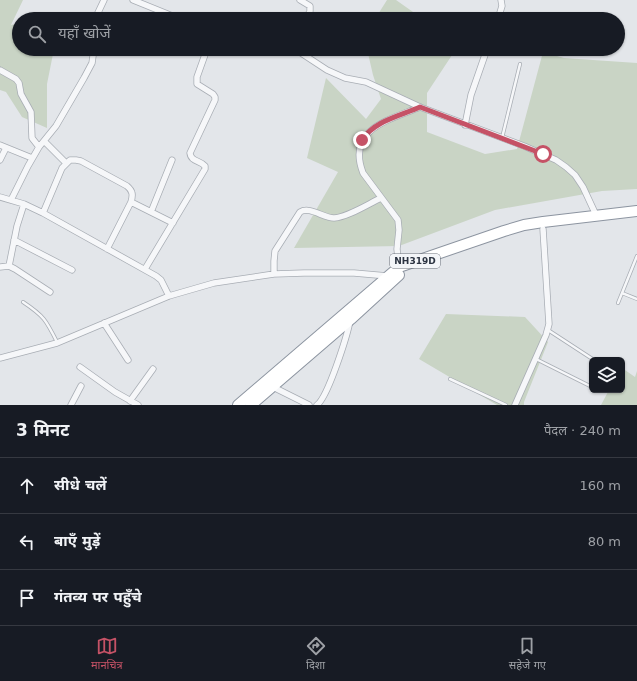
<!DOCTYPE html>
<html lang="hi">
<head>
<meta charset="utf-8">
<style>
  :root { --surface:#171b24; --page:#20242c; --text:#f1f3f6; --muted:#9ea1a6; --line:#363941; --accent:#c55266 }
  body { margin:0; font-family:"DejaVu Sans","Noto Sans Devanagari",sans-serif; background:var(--page); color:var(--text) }
  .controls { position:absolute; right:12px; bottom:12px; display:grid; overflow:hidden; border-radius:6px; box-shadow:0 1px 3px #0004 }
  .controls button { width:36px; height:36px; display:grid; place-items:center; padding:0; border:0; border-bottom:1px solid var(--line); background:var(--surface); color:var(--text); font:20px sans-serif }
  .stop { position:absolute; width:12px; height:12px; margin:-9px; border:3px solid #c55266; border-radius:50%; background:#fff }
  .stop.end { background:#c55266; border-color:#fff; box-shadow:0 1px 4px #0008 }
  .list { margin:0; padding:0; list-style:none }
  h2 { display:flex; justify-content:space-between; align-items:center; height:52px; margin:0; padding:0 16px; font-size:17px }
  h2 small { font-size:13px; font-weight:400; color:var(--muted) }
  .list li { display:grid; grid-template-columns:26px 1fr auto; gap:12px; align-items:center; box-sizing:border-box; height:56px; padding:0 16px; border-top:1px solid var(--line) }
  .list b { display:block; font-size:15px; white-space:nowrap }
  .list em { font-size:13px; font-style:normal; color:var(--muted) }
  .icon { flex:none; width:22px; height:22px; fill:none; stroke:currentColor; stroke-width:2; stroke-linecap:round; stroke-linejoin:round }
  .map { position:relative; flex:none; width:637px; height:405px; overflow:hidden }
  .search { position:absolute; background:var(--surface); box-shadow:0 1px 3px #0004; left:12px; right:12px; top:12px; height:44px; display:flex; align-items:center; gap:10px; box-sizing:border-box; padding:0 14px; border-radius:22px; color:var(--muted); font-size:15px }
  .sheet { height:220px; background:var(--surface) }
  nav { display:flex; justify-content:space-around; align-items:center; box-sizing:border-box; height:56px; border-top:1px solid var(--line); background:var(--surface); font-size:11px; color:var(--muted) }
  nav a { display:grid; justify-items:center; gap:2px }
  nav .on { color:var(--accent) }
  .map>svg:first-child { display:block }
  .green { fill:#c9d4c5 }
  .lines { fill:none; stroke-linecap:round; stroke-linejoin:round }
  .lane-casing { stroke:#a8adb4; stroke-width:4 }
  .street-casing { stroke:#a8adb4; stroke-width:7 }
  .highway-casing { stroke:#8c94a0; stroke-width:12 }
  .lane { stroke:#f6f7f9; stroke-width:2.5 }
  .street { stroke:#f6f7f9; stroke-width:5.5 }
  .highway { stroke:#fff; stroke-width:10 }
  .route { stroke:#c55266; stroke-width:5 }
  .labels { text-anchor:middle; dominant-baseline:central; stroke-width:4; stroke-linejoin:round; paint-order:stroke }
  .shield { fill:#f3f5f8; stroke:#686e79; stroke-width:1 }
  .shield-label { font-size:9px; font-weight:bold; fill:#2c3442 }
</style>
</head>
<body>
<div class="map">
<svg width="637" height="405" viewBox="0 0 637 405">
  <rect width="100%" height="100%" fill="#e3e6ea"/>
  <!-- green -->
  <path class="green" d="M0,0H23L11,25L19,23V49H54L47,84V128L22,117L6,92L0,90Z
    M387,0H396L423,19H375Z
    M367,49H456L427,93V132L485,154L517,149L543,52L564,58L637,63V189L602,191L495,210L399,246L294,248L338,172L307,158L326,78L366,119L381,99L373,75Z
    M446,314L525,317L548,342L524,402V405H497L419,359Z
    M622,368L635,377L637,371V405H601L609,390H622Z"/>
  <g class="lines">
    <defs>
      <path id="lane" d="M502,138L520,64
        M622,293L637,299
        M23,302C44,316 46,320 57,342
        M618,303L637,256
        M548,330L594,360
        M536,359L592,387
        M450,379L506,405"/>
      <path id="street" d="M133,0L180,19
        M300,0L310,6V11L306,19
        M95,19L104,0
        M498,19L502,6L501,0
        M295,49L327,70L345,78L366,82L420,107L524,146L556,160L566,167L575,175L583,187L596,215
        M0,70L16,79L19,83L21,94L31,112L32,138L39,147
        M465,125L471,95L487,49
        M44,141L66,163
        M0,145L32,158
        M0,160L6,148
        M0,197L24,204L43,213L156,276L161,280L169,296
        M11,200L28,166L39,147L56,126L84,78L92,63L94,49
        M131,202L173,223
        M151,212L172,160
        M43,213L62,168L70,160H76L81,161L127,186C133,191 133,195 131,202L107,249
        M14,240L72,270
        M9,266L17,226L24,204
        M0,267L9,266L15,269L50,292
        M399,267L397,249L399,230L398,220L363,173C346,129 389,120 420,107
        M145,269L205,169V166C200,160 191,162 190,153L215,100V97L213,94L197,84V77L207,49
        M274,274V261L275,251L300,212C310,206 323,218 334,218C348,217 368,204 381,198
        M104,323L128,360
        M0,358L57,343L169,296L214,283L274,274L304,273H354L388,276
        M80,367L115,392L138,405
        M273,387L309,405
        M130,401L153,369
        M71,405L81,386
        M317,405C328,397 347,336 350,321
        M515,405L546,335L549,324L543,229"/>
      <path id="highway" d="M238,405L399,267L504,231L524,225L543,222L637,211
        M251,405L351,319L399,275"/>
    </defs>
    <!-- lane casing -->
    <use href="#lane" class="lane-casing"/>
    <!-- street casing -->
    <use href="#street" class="street-casing"/>
    <!-- highway casing -->
    <use href="#highway" class="highway-casing"/>
    <!-- lane -->
    <use href="#lane" class="lane"/>
    <!-- street -->
    <use href="#street" class="street"/>
    <!-- highway -->
    <use href="#highway" class="highway"/>
  </g>
  <g class="lines">
    <!-- route -->
    <path class="route" d="M362,140C374,121 400,116 420,107L543,154"/>
  </g>
  <g class="labels">
    <!-- shield labels -->
    <rect class="shield" x="390" y="254" width="50" height="14" rx="3"/>
    <g class="shield-label">
      <text x="415" y="261">NH319D</text>
    </g>
  </g>
</svg>
<div class="controls">
<button><svg class="icon" aria-label="layers" viewBox="0 0 24 24"><path d="M12 4l9 5-9 5-9-5zM3 14l9 5 9-5"/></svg></button>
</div>
<div class="stop" style="left:543px;top:154px"></div>
<div class="stop end" style="left:362px;top:140px"></div>
<div class="search"><svg class="icon" aria-label="search" viewBox="0 0 24 24"><circle cx="10" cy="10" r="6"/><path d="M15 15l6 6"/></svg>यहाँ खोजें</div>
</div>
<section class="sheet">
<h2>3 मिनट<small>पैदल · 240 m</small></h2>
<ul class="list">
<li><svg class="icon" aria-label="ahead" viewBox="0 0 24 24"><path d="M12 20V5M6 11l6-6 6 6"/></svg><div><b>सीधे चलें</b></div><em>160 m</em></li>
<li><svg class="icon" aria-label="left" viewBox="0 0 24 24"><path d="M17 20v-9H6M10 6l-5 5 5 5"/></svg><div><b>बाएँ मुड़ें</b></div><em>80 m</em></li>
<li><svg class="icon" aria-label="arrive" viewBox="0 0 24 24"><path d="M6 21V4h12l-3 4 3 4H6"/></svg><div><b>गंतव्य पर पहुँचे</b></div></li>
</ul>
</section>
<nav>
<a class="on"><svg class="icon" aria-label="map" viewBox="0 0 24 24"><path d="M3 6l6-2 6 2 6-2v14l-6 2-6-2-6 2zM9 4v14M15 6v14"/></svg>मानचित्र</a>
<a><svg class="icon" aria-label="directions" viewBox="0 0 24 24"><path d="M12 3l9 9-9 9-9-9zM9 14v-3h6M13 9l2 2-2 2"/></svg>दिशा</a>
<a><svg class="icon" aria-label="saved" viewBox="0 0 24 24"><path d="M7 4h10v16l-5-4-5 4z"/></svg>सहेजे गए</a>
</nav>
</body>
</html>
